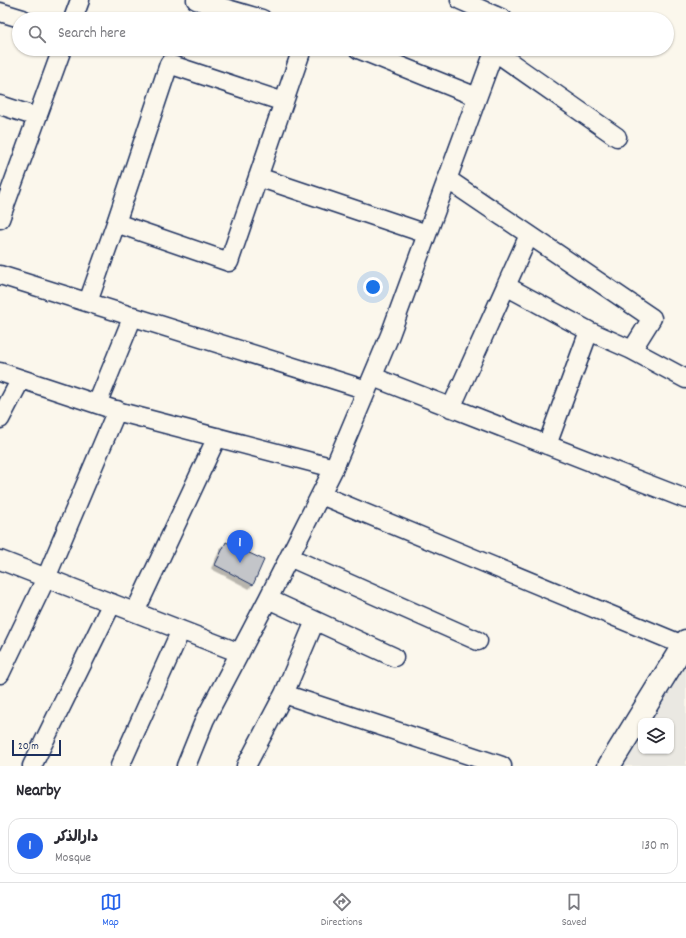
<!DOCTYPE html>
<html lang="en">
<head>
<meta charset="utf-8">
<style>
  :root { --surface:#fff; --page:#f2f2f3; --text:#2b2b33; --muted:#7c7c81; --line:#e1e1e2; --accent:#2563eb }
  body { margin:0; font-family:Dekko,"Playpen Sans Arabic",sans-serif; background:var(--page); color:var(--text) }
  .controls { position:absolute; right:12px; bottom:12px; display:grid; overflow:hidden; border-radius:8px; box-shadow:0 1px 3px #0004 }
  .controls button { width:36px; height:36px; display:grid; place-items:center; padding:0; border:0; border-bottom:1px solid var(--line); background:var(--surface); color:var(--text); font:20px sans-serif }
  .scale { position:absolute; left:12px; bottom:10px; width:49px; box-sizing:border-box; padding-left:4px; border:2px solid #1b2f5e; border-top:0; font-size:11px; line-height:14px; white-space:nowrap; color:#1b2f5e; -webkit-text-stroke:3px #fbf7ec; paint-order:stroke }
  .you { position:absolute; left:373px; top:287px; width:14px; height:14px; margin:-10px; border:3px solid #fff; border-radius:50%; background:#1a73e8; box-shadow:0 0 0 6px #1a73e833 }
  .badge { display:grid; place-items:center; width:26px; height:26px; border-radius:50%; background:var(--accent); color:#fff; font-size:13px; font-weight:700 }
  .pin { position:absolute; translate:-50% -33px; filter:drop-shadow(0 1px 2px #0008) }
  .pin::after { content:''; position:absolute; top:21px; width:14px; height:12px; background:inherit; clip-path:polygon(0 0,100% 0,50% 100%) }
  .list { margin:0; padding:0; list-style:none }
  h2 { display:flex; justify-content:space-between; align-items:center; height:52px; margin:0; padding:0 16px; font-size:17px }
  h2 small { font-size:13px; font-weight:400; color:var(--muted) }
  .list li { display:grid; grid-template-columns:26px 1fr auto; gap:12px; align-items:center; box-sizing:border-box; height:56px; margin:0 8px 8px; padding:0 8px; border:1px solid var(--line); border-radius:12px }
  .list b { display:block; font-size:15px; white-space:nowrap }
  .list p { margin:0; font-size:13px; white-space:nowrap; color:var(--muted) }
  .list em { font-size:13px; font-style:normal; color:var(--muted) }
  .icon { flex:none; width:22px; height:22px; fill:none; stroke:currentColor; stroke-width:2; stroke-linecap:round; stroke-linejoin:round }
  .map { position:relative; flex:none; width:686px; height:766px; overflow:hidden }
  .search { position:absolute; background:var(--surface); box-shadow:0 1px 3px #0004; left:12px; right:12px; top:12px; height:44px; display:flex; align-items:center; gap:10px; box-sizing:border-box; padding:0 14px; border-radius:22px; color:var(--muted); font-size:15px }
  .sheet { height:116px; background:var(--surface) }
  nav { display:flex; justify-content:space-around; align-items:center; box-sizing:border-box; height:56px; border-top:1px solid var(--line); background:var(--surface); font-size:11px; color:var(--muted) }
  nav a { display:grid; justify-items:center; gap:2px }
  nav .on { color:var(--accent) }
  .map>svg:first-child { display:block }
  .built { fill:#eae8e2 }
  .building { fill:#c3c5c9; stroke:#1b2f5e; filter:url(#shadow) }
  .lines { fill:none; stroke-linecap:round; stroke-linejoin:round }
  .street-casing { stroke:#1b2f5e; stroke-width:21 }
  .secondary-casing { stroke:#1b2f5e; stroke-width:25 }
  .street { stroke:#fbf7ec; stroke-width:18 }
  .secondary { stroke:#fbf7ec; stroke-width:22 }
</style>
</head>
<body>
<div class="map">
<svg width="686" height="766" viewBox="0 0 686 766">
  <defs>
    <filter id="shadow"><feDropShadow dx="-3.5" dy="3.5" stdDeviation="0" flood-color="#0004"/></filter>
  </defs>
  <rect width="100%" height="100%" fill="#fbf7ec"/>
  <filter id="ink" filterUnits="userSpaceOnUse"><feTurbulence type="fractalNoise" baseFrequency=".025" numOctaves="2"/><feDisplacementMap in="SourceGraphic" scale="8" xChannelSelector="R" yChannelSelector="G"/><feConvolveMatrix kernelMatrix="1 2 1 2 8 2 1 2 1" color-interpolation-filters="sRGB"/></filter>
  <g filter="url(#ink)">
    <!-- built -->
    <path class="built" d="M686,663V766H623L641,737V751H671V721H651Z"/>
    <!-- building -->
    <path class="building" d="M226,542L264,560L253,585L215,565Z"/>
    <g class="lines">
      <defs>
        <path id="street" d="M196,0L262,19
          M460,0L503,19
          M0,12L23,19
          M73,19L80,0
          M358,49L477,97
          M494,51L617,137
          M284,102L169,64L116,223L229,262L302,49
          M0,105L37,117
          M258,177L427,234
          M447,179L652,318L632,350L686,379
          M0,219L62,49
          M0,275L367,390
          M506,286L589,331L632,350
          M88,302L116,223
          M0,372L124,413L334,468
          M373,377L686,499
          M97,404L133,316
          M451,408L529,235
          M0,419L21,379
          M547,445L589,331
          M321,495L683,645
          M289,557L478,641
          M0,560L240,653
          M268,599L394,657
          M135,612L217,437
          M0,674L46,578L117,410
          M284,694L315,621
          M32,766L112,603
          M120,766L181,630
          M186,766L205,719L268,599L334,468L390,335L495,49
          M246,766L284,694L502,766"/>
        <path id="secondary" d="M609,766L686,641"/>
      </defs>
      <!-- street casing -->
      <use href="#street" class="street-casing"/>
      <!-- secondary casing -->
      <use href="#secondary" class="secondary-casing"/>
      <!-- street -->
      <use href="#street" class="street"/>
      <!-- secondary -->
      <use href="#secondary" class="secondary"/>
    </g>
  </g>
</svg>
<div class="controls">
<button><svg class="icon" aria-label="layers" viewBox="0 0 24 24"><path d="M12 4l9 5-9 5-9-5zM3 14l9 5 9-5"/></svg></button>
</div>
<div class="scale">20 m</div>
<div class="you"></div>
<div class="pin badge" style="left:240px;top:563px">1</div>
<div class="search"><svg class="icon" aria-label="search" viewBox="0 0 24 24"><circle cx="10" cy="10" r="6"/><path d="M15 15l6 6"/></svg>Search here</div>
</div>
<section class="sheet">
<h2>Nearby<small></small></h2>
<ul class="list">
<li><span class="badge">1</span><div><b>دارالذکر</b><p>Mosque</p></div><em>130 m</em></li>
</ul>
</section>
<nav>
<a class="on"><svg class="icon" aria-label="map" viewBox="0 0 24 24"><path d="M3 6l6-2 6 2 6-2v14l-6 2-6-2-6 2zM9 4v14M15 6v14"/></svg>Map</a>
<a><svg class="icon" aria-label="directions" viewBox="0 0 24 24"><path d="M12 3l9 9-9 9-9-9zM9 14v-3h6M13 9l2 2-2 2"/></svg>Directions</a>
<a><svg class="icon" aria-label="saved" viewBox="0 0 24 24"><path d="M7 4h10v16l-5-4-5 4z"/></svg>Saved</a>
</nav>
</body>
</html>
